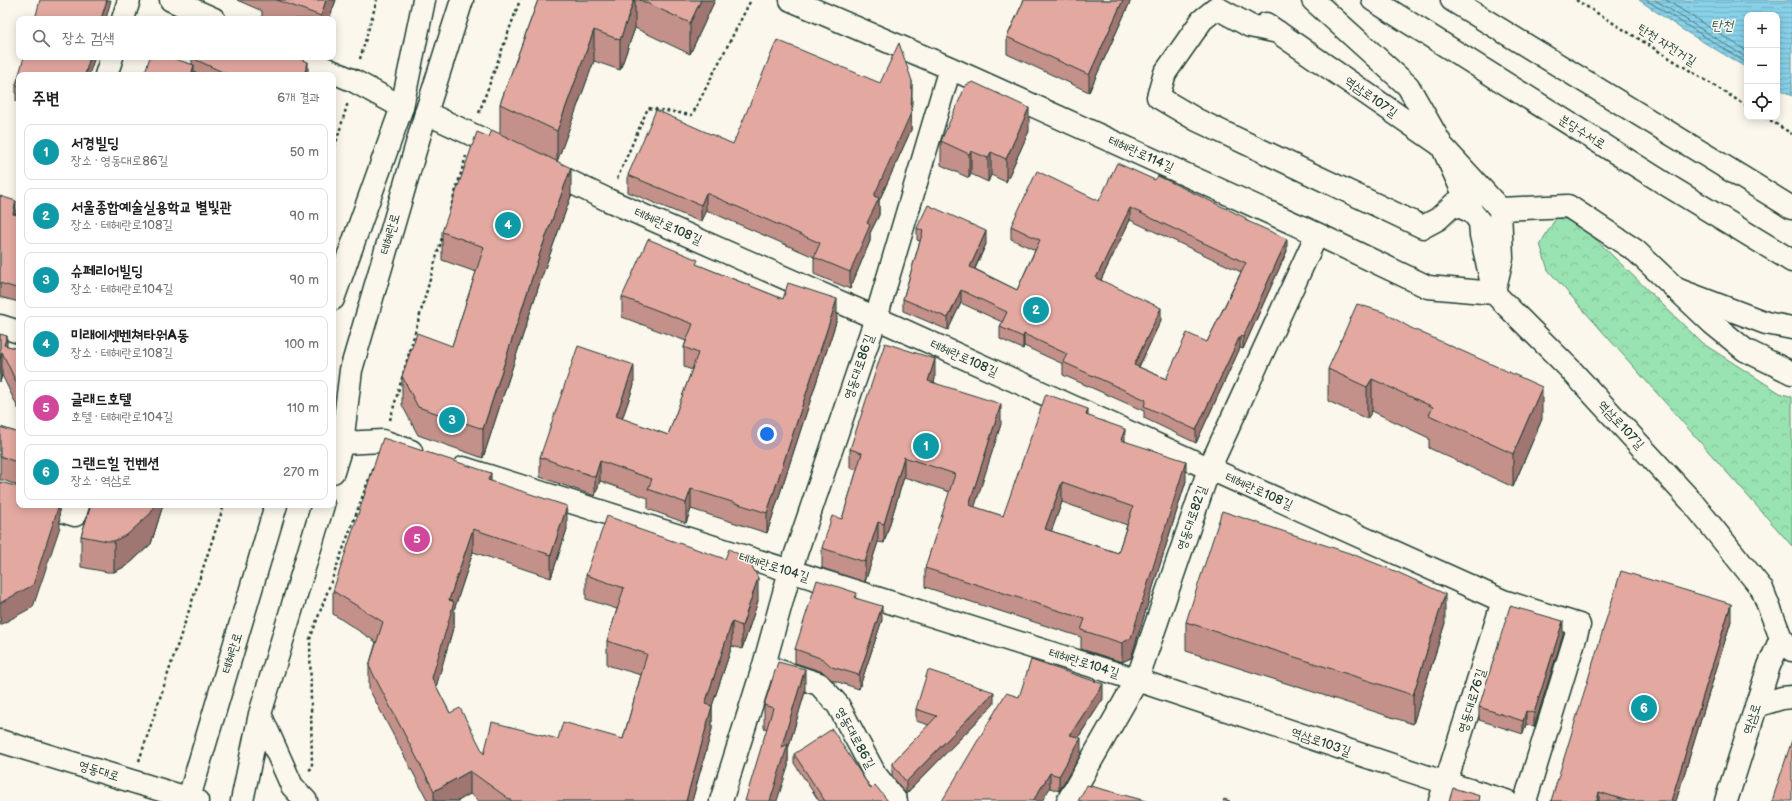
<!DOCTYPE html>
<html lang="ko">
<head>
<meta charset="utf-8">
<style>
  :root { --surface:#fff; --page:#f6f6f6; --text:#202124; --muted:#757577; --line:#e0e0e0; --accent:#111827 }
  body { margin:0; font-family:"Balsamiq Sans","Poor Story",sans-serif; background:var(--page); color:var(--text) }
  .controls { position:absolute; right:12px; top:12px; display:grid; overflow:hidden; border-radius:8px; box-shadow:0 2px 10px #0003 }
  .controls button { width:36px; height:36px; display:grid; place-items:center; padding:0; border:0; border-bottom:1px solid var(--line); background:var(--surface); color:var(--text); font:20px sans-serif }
  .you { position:absolute; left:767px; top:434px; width:14px; height:14px; margin:-10px; border:3px solid #fff; border-radius:50%; background:#1a73e8; box-shadow:0 0 0 6px #1a73e833 }
  .badge { display:grid; place-items:center; width:26px; height:26px; border-radius:50%; background:var(--accent); color:#fff; font-size:13px; font-weight:700 }
  .pin { position:absolute; translate:-50% -50%; border:2px solid #fff; box-shadow:0 1px 4px #0006 }
  .list { margin:0; padding:0; list-style:none }
  h2 { display:flex; justify-content:space-between; align-items:center; height:52px; margin:0; padding:0 16px; font-size:17px }
  h2 small { font-size:13px; font-weight:400; color:var(--muted) }
  .list li { display:grid; grid-template-columns:26px 1fr auto; gap:12px; align-items:center; box-sizing:border-box; height:56px; margin:0 8px 8px; padding:0 8px; border:1px solid var(--line); border-radius:8px }
  .list b { display:block; font-size:15px; white-space:nowrap }
  .list p { margin:0; font-size:13px; white-space:nowrap; color:var(--muted) }
  .list em { font-size:13px; font-style:normal; color:var(--muted) }
  .icon { flex:none; width:22px; height:22px; fill:none; stroke:currentColor; stroke-width:2; stroke-linecap:round; stroke-linejoin:round }
  .map { position:relative; flex:none; width:1792px; height:801px; overflow:hidden }
  .search { position:absolute; background:var(--surface); box-shadow:0 2px 10px #0003; left:16px; top:16px; width:320px; height:44px; display:flex; align-items:center; gap:10px; box-sizing:border-box; padding:0 14px; border-radius:8px; color:var(--muted); font-size:15px }
  .panel { position:absolute; background:var(--surface); box-shadow:0 2px 10px #0003; left:16px; top:72px; width:320px; height:436px; border-radius:8px }
  .map>svg:first-child { display:block }
  .forest { fill:url(#forest-crowns); stroke:#5c9072 }
  .water { fill:url(#water-rules); stroke:#5e96a1 }
  .lines { fill:none; stroke-linecap:round; stroke-linejoin:round }
  .shore { stroke:#49787c; stroke-width:1 }
  .minor-casing { stroke:#1f3d34; stroke-width:25 }
  .major-casing { stroke:#1f3d34; stroke-width:25 }
  .highway-casing { stroke:#1f3d34; stroke-width:25 }
  .path { stroke:#1f3d34; stroke-width:2.5; stroke-dasharray:3 3; stroke-linecap:butt }
  .minor { stroke:#fbf7ec; stroke-width:22 }
  .major { stroke:#fbf7ec; stroke-width:22 }
  .highway { stroke:#fbf7ec; stroke-width:22 }
  .wall { fill:#c3918a; stroke:#1f3d34; fill-rule:evenodd }
  .shaded-wall { fill:#9f7671; stroke:#1f3d34 }
  .building { fill:#e3a9a1; stroke:#1f3d34; fill-rule:evenodd }
  .labels { text-anchor:middle; dominant-baseline:central; stroke-width:3; stroke-linejoin:round; paint-order:stroke }
  .street-label { font-size:13px; fill:#1f3d34; stroke:#fbf7ec }
  .water-label { font-size:14px; font-style:italic; fill:#345b58; stroke:#fbf7ec }
</style>
</head>
<body>
<div class="map">
<svg width="1792" height="801" viewBox="0 0 1792 801">
  <defs>
    <pattern id="forest-crowns" width="20" height="18" patternUnits="userSpaceOnUse"><rect width="20" height="18" fill="#99e2b1"/><path d="M2 6a3 3 0 1 1 6 0M12 15a3 3 0 1 1 6 0" fill="none" stroke="#83c399"/></pattern>
    <pattern id="water-rules" width="6" height="5" patternUnits="userSpaceOnUse"><rect width="6" height="5" fill="#88d1e9"/><path d="M0 2.5h6" fill="none" stroke="#75b4c8"/></pattern>
  </defs>
  <rect width="100%" height="100%" fill="#fbf7ec"/>
  <filter id="ink" filterUnits="userSpaceOnUse"><feTurbulence type="fractalNoise" baseFrequency=".025" numOctaves="2"/><feDisplacementMap in="SourceGraphic" scale="8" xChannelSelector="R" yChannelSelector="G"/><feConvolveMatrix kernelMatrix="1 2 1 2 8 2 1 2 1" color-interpolation-filters="sRGB"/></filter>
  <g filter="url(#ink)">
    <!-- forest -->
    <path class="forest" d="M1556,218L1576,220L1702,343L1780,393L1792,397V546L1548,270L1540,244Z"/>
    <!-- water -->
    <path class="water" d="M1639,0H1792V96L1777,87V15H1747V68L1683,30Z"/>
    <g class="lines">
      <!-- shore -->
      <path class="shore" d="M1646,0L1747,63
        M1655,0L1747,58
        M1666,0L1747,51"/>
      <defs>
        <path id="minor" d="M171,0L214,19
          M791,0L950,68L1317,234L1428,287L1494,293
          M1313,0L1408,86L1442,146L1472,212
          M123,19L129,0
          M1266,24L1442,146L1500,209L1502,258L1495,288
          M1278,32L1250,26L1217,8L1202,20L1165,73L1158,97L1197,120L1423,227L1438,219L1454,204L1472,212L1480,222L1481,235L1494,293
          M299,57L354,81L402,107
          M106,75L112,57
          M426,113L503,149
          M544,169L608,200L876,318L1503,601L1579,625L1525,801
          M1500,209L1568,206L1636,251L1712,323L1745,350L1792,373
          M1494,293L1570,369L1692,502L1762,589L1781,638L1792,650
          M0,326L19,332
          M342,443L383,441L411,451
          M463,468L1137,680L1446,783L1506,801
          M42,505L75,515L78,505
          M776,670L819,684L838,705L875,774L896,801
          M1756,706L1782,698L1792,697
          M721,801L764,665L790,571L876,318L950,68
          M1068,801L1137,680L1209,469L1317,234
          M1440,801L1503,601
          M1726,801L1769,666L1781,638"/>
        <path id="major" d="M333,299L402,107L424,0
          M333,472L342,443L351,370L426,113L462,0
          M260,714L292,786L306,801
          M0,741L197,801
          M188,801L276,505
          M242,801L260,714L323,505"/>
        <path id="highway" d="M1373,0L1667,185L1792,261
          M1452,0L1792,208
          M1676,289L1766,323L1792,328"/>
      </defs>
      <!-- minor casing -->
      <use href="#minor" class="minor-casing"/>
      <!-- major casing -->
      <use href="#major" class="major-casing"/>
      <!-- highway casing -->
      <use href="#highway" class="highway-casing"/>
      <!-- path -->
      <path class="path" d="M1576,0L1747,106
        M360,59L377,0
        M479,113L520,0
        M1765,117L1792,134
        M333,153L348,102
        M617,179L648,108L692,115L751,0
        M450,210L466,156
        M390,420L443,234
        M139,761L224,505
        M309,770L312,768L310,639L373,468"/>
      <!-- minor -->
      <use href="#minor" class="minor"/>
      <!-- major -->
      <use href="#major" class="major"/>
      <!-- highway -->
      <use href="#highway" class="highway"/>
    </g>
    <!-- wall -->
    <path class="wall" d="M237,0H336L329,19H262V11Z
      M538,0H715L690,54L635,28L620,70L594,61L557,161L571,196L541,279L483,458L418,435L402,405V376L452,346L476,272L442,260V232L489,137L500,134V104Z
      M1024,0H1131L1089,92L1007,54V37Z
      M192,58L308,75H200L194,72V75L192,64Z
      M19,75V102L16,101V85Z
      M912,97L911,130L879,201V215L870,233V241L850,289L814,274V257L706,210L701,222L628,192V175L733,144Z
      M1029,131L1006,182L991,175L988,182L971,174L969,178L941,165V141Z
      M1155,180L1246,220L1287,251L1243,349L1240,348L1196,443L1144,418V411L1063,375V364L1024,346L1023,349L1000,339V327L1002,322L961,303L948,330L903,311V299L920,241L917,240V228L986,244L975,269L1017,290L1035,250L1011,239V226L1099,201ZM1130,220L1241,272L1207,342L1166,379L1139,367L1161,320L1101,280Z
      M0,196L16,215H19V302L0,297Z
      M698,265L783,299L837,319L767,533L691,509L686,523L648,509V498L600,481L595,496L540,477V457L634,385L622,419L668,435L692,370L684,367V347L686,341L622,317V297Z
      M0,334L7,346L19,349V410L2,375L0,382Z
      M1328,369L1542,419L1513,487L1429,448V438L1372,411L1367,419L1328,401Z
      M935,379L934,382L1001,424L974,507L1003,516L1088,416L1125,441L1186,481L1131,658L1122,662L1081,649V637L925,587V568L950,492L904,477L884,543L878,542L865,582L822,568V548L842,519L857,470L850,468V449ZM1062,502L1127,525L1118,553L1051,531Z
      M0,427L19,433V486L3,480H0Z
      M491,481L567,529L551,578L473,552L454,610V625L436,686L450,713L484,754L558,739H623L641,675L607,665V641L617,609L586,599V575L635,528L758,601L742,649L732,646L712,706V729L692,801H479L470,794L458,801H428L369,689V666L376,642L333,614V591Z
      M91,505H163L151,544L128,565L114,572H107L81,567V536Z
      M857,598L882,620L859,689L832,680L823,672L795,663V649Z
      M1731,621L1676,801H1551Z
      M1186,622L1445,623L1413,724L1186,651Z
      M1563,635L1534,727L1526,724L1523,734L1479,720V707Z
      M805,692L788,749V767L767,729L764,728V705Z
      M1019,697L1103,699L1078,738L1081,754L1059,791L1050,788Z
      M994,704L906,794L892,776V763L929,725L916,721V709Z
      M794,754L871,789L888,801H819L794,763Z"/>
    <!-- shaded-wall -->
    <path class="shaded-wall" d="M107,0H111L106,19H101Z
      M326,0H336L329,19H321V16Z
      M634,0H635V28L620,70V40Z
      M701,0H715L690,54V23Z
      M1123,0H1131L1089,92V75Z
      M594,30V61L557,162V131Z
      M90,57H95L89,75H85Z
      M308,62V75H304Z
      M194,65V75H191Z
      M912,81V97L911,130L879,201V215L870,233V241L850,289V272L867,223L874,196Z
      M1029,108V131L1006,182V159Z
      M971,151V174L969,178V154Z
      M991,152V175L988,182V158Z
      M571,168V196L541,279L483,458V429L541,250Z
      M706,193V210L701,222V205Z
      M16,201V214H13Z
      M1130,208V220L1096,290V278Z
      M986,231V244L970,279V267Z
      M1287,239V251L1243,349V337Z
      M961,290V303L948,330V318Z
      M837,299V319L767,533V513Z
      M1161,308V320L1134,377V365Z
      M1024,334V346L1023,349V337Z
      M7,336V359L4,345Z
      M1240,336V348L1196,443V430Z
      M2,352V375L0,382V359Z
      M935,359V379L928,400V381Z
      M634,365V385L616,436V416Z
      M1372,379V411L1367,419V387Z
      M1542,387V419L1513,487V454Z
      M1001,404V424L969,525V505Z
      M1088,409V428L1086,415Z
      M1125,429V448L1121,440Z
      M904,457V477L884,543V524Z
      M600,461V481L595,496V477Z
      M1186,461V481L1131,658L1122,662V643Z
      M491,473V496L488,480Z
      M1062,482V502L1045,549V529Z
      M691,489V509L686,523V503Z
      M59,505L60,527L33,607L0,625V603Z
      M154,505H163L151,544L128,565L114,572V541Z
      M567,506V529L551,578V555Z
      M878,522V542L865,582V562Z
      M473,529V552L454,610V625L432,701V678L449,600Z
      M758,578V601L742,649V626Z
      M1445,594V623L1413,724V695Z
      M1731,604V621L1676,801H1671Z
      M882,606V620L859,689V675Z
      M1563,621V635L1534,727V713Z
      M732,622V646L705,727V704Z
      M805,669V692L788,749V767L777,801H770L781,748Z
      M1103,684V699L1070,750V735Z
      M994,692V704L906,794V782Z
      M712,706V729L692,801H686Z
      M1526,711V724L1523,734V721Z
      M1081,738V754L1059,791V776Z
      M470,771V794L458,801H434V791Z
      M1050,773V788L1042,801H1033Z
      M1599,792V801H1597Z"/>
    <!-- building -->
    <path class="building" d="M40,0H107L101,19H35Z
      M277,0H326L321,16Z
      M538,0H634L620,40L594,30L557,131L500,104Z
      M640,0H701L690,23Z
      M1024,0H1123L1089,75L1007,37Z
      M777,40L880,83L899,43L912,81L911,113L874,196L879,198L867,223L870,225L850,272L814,257L820,243L706,193L701,205L628,175L656,110L733,144Z
      M24,57H90L85,75H19V86L16,85Z
      M150,57H168L194,65L191,75H141L146,69Z
      M192,57H296L308,62L304,75H229L192,58Z
      M973,82L1029,108L1006,159L991,152L988,158L971,151L969,154L941,141L966,85Z
      M492,130L571,168L541,250L483,429L418,407L402,376L417,333L452,346L484,247L442,232L477,132L489,137Z
      M1117,163L1155,180L1158,176L1246,218L1245,220L1287,239L1243,337L1240,336L1196,430L1144,406L1146,400L1063,362L1067,354L1024,334L1023,337L1000,327L1007,312L961,290L948,318L903,299L923,231L917,228L928,205L986,231L970,267L1017,290L1040,240L1011,226L1037,171L1099,201ZM1130,208L1246,263L1207,342L1187,333L1166,379L1134,365L1161,308L1096,278Z
      M0,196L16,201L13,214L19,215V289L0,283Z
      M648,239L698,260L696,264L783,299L788,283L837,299L767,513L691,489L686,503L648,489L652,479L600,461L595,477L540,457L578,346L634,365L616,416L668,435L698,353L684,347L693,324L622,297Z
      M1357,304L1383,312L1411,328L1542,387L1513,454L1429,415L1433,407L1372,379L1367,387L1328,369Z
      M0,334L7,336L4,345L19,349V388L2,352L0,359Z
      M885,343L935,359L928,381L1001,404L969,505L1003,516L1046,394L1088,409L1086,415L1125,429L1121,440L1186,461L1131,638L1122,643L1081,630L1085,619L925,568L955,474L904,457L884,524L878,522L865,562L822,548L832,516L842,519L862,453L850,449ZM1062,482L1133,507L1118,553L1045,529Z
      M0,427L19,433V463L3,457H0Z
      M383,438L491,473L488,480L567,506L551,555L473,529L449,600L454,602L432,678L450,713L460,708L484,754L492,722L558,739L563,722L623,739L647,654L607,641L624,588L586,575L607,516L635,526V528L725,559L729,549L749,560L758,578L742,626L732,622L705,704L712,706L686,801H512L470,771L434,791L369,666L383,622L333,591Z
      M0,482L19,487V505H59L33,585L0,603Z
      M91,505H154L151,513L128,534L114,541H107L81,536Z
      M1222,511L1352,554L1395,571L1445,594L1413,695L1186,622Z
      M1621,571L1731,604L1671,801H1628L1599,792L1597,801H1551Z
      M817,580L857,593L855,598L882,606L859,675L832,667L823,659L795,649Z
      M1510,606L1563,621L1534,713L1526,711L1523,721L1479,707Z
      M1031,660L1103,684L1070,735L1081,738L1059,776L1050,773L1033,801H942L1006,693L1019,697Z
      M778,662L805,669L781,748L788,744L770,801H745L773,708L764,705Z
      M928,670L994,692L906,782L892,763L937,716L916,709Z
      M832,729L871,789L875,785L888,801H825L794,754Z
      M1792,740V801H1772Z
      M1087,785L1146,801H1078Z
      M1453,788L1480,796L1479,801H1449Z
      M1224,799L1230,801H1223Z"/>
  </g>
  <g class="labels">
    <!-- street labels -->
    <g class="street-label">
      <text transform="translate(1667 45) rotate(32)">탄천 자전거길</text>
      <text transform="translate(1371 97) rotate(35)">역삼로107길</text>
      <text transform="translate(1582 132) rotate(32)">분당수서로</text>
      <text transform="translate(1141 154) rotate(24)">테헤란로114길</text>
      <text transform="translate(668 226) rotate(24)">테헤란로108길</text>
      <text transform="translate(390 234) rotate(-74)">테헤란로</text>
      <text transform="translate(964 358) rotate(24)">테헤란로108길</text>
      <text transform="translate(859 367) rotate(-71)">영동대로86길</text>
      <text transform="translate(1621 425) rotate(47)">역삼로107길</text>
      <text transform="translate(1259 491) rotate(24)">테헤란로108길</text>
      <text transform="translate(1192 518) rotate(-71)">영동대로82길</text>
      <text transform="translate(774 567) rotate(17)">테헤란로104길</text>
      <text transform="translate(232 653) rotate(-73)">테헤란로</text>
      <text transform="translate(1084 663) rotate(17)">테헤란로104길</text>
      <text transform="translate(1472 701) rotate(-73)">영동대로76길</text>
      <text transform="translate(1752 719) rotate(-72)">역삼로</text>
      <text transform="translate(855 738) rotate(61)">영동대로86길</text>
      <text transform="translate(1321 742) rotate(19)">역삼로103길</text>
      <text transform="translate(99 771) rotate(17)">영동대로</text>
    </g>
    <!-- water labels -->
    <g class="water-label">
      <text x="1722" y="25">탄천</text>
    </g>
  </g>
</svg>
<div class="controls">
<button>+</button>
<button>−</button>
<button><svg class="icon" aria-label="locate" viewBox="0 0 24 24"><circle cx="12" cy="12" r="6"/><path d="M12 2v4M12 18v4M2 12h4M18 12h4"/></svg></button>
</div>
<div class="you"></div>
<div class="pin badge" style="left:926px;top:446px;background:#0f9aa8">1</div>
<div class="pin badge" style="left:1036px;top:310px;background:#0f9aa8">2</div>
<div class="pin badge" style="left:452px;top:420px;background:#0f9aa8">3</div>
<div class="pin badge" style="left:508px;top:225px;background:#0f9aa8">4</div>
<div class="pin badge" style="left:417px;top:539px;background:#d1479c">5</div>
<div class="pin badge" style="left:1644px;top:708px;background:#0f9aa8">6</div>
<div class="search"><svg class="icon" aria-label="search" viewBox="0 0 24 24"><circle cx="10" cy="10" r="6"/><path d="M15 15l6 6"/></svg>장소 검색</div>
<section class="panel">
<h2>주변<small>6개 결과</small></h2>
<ul class="list">
<li><span class="badge" style="background:#0f9aa8">1</span><div><b>서경빌딩</b><p>장소 · 영동대로86길</p></div><em>50 m</em></li>
<li><span class="badge" style="background:#0f9aa8">2</span><div><b>서울종합예술실용학교 별빛관</b><p>장소 · 테헤란로108길</p></div><em>90 m</em></li>
<li><span class="badge" style="background:#0f9aa8">3</span><div><b>슈페리어빌딩</b><p>장소 · 테헤란로104길</p></div><em>90 m</em></li>
<li><span class="badge" style="background:#0f9aa8">4</span><div><b>미래에셋벤쳐타워A동</b><p>장소 · 테헤란로108길</p></div><em>100 m</em></li>
<li><span class="badge" style="background:#d1479c">5</span><div><b>글래드호텔</b><p>호텔 · 테헤란로104길</p></div><em>110 m</em></li>
<li><span class="badge" style="background:#0f9aa8">6</span><div><b>그랜드힐 컨벤션</b><p>장소 · 역삼로</p></div><em>270 m</em></li>
</ul>
</section>
</div>
</body>
</html>
